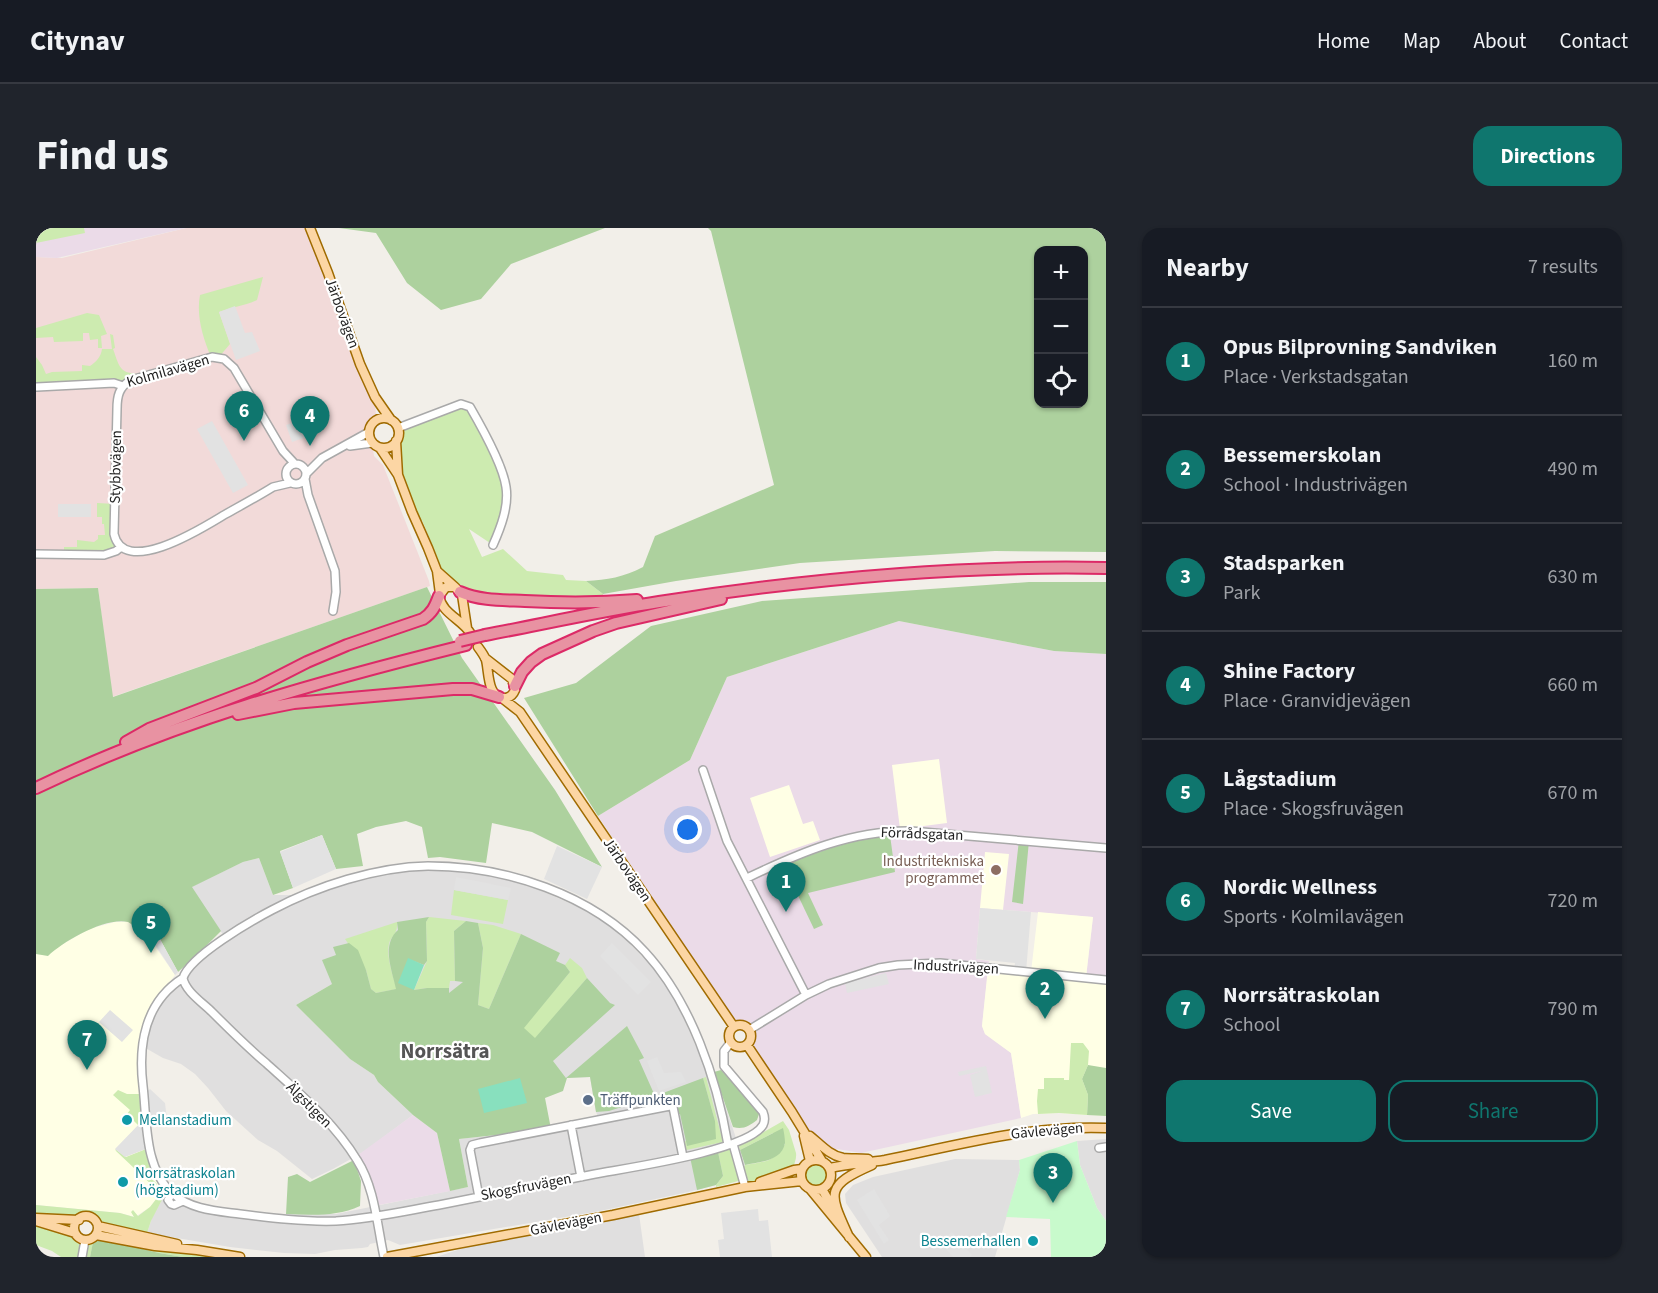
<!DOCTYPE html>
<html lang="en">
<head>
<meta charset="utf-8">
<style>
  :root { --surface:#171b24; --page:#20242c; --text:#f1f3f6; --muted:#9ea1a6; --line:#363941; --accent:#0f766e }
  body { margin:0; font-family:"Source Sans 3",sans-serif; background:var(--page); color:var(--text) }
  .controls { position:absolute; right:18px; top:18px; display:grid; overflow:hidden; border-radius:12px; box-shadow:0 2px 4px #0004 }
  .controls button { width:54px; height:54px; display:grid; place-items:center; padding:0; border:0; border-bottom:2px solid var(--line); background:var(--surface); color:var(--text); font:30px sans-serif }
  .you { position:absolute; left:652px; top:602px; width:21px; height:21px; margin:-15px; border:4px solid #fff; border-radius:50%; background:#1a73e8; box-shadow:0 0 0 9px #1a73e833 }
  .badge { display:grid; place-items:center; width:39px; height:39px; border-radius:50%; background:var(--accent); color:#fff; font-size:20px; font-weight:700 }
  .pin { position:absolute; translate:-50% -50px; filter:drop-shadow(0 2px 3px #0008) }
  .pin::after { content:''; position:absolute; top:32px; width:21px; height:18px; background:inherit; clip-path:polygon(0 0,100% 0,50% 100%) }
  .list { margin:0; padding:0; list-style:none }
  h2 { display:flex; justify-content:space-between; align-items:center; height:78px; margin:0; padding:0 24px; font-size:26px }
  h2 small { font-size:20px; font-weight:400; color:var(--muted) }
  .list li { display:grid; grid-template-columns:39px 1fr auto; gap:18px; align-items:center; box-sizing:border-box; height:108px; padding:0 24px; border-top:2px solid var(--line) }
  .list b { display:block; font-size:22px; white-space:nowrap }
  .list p { margin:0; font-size:20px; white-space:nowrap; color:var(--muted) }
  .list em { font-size:20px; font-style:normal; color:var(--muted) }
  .actions { display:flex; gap:12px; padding:18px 24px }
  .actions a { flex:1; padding:14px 0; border:2px solid var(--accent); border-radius:18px; text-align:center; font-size:21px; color:var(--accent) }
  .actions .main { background:var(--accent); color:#fff }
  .icon { flex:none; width:33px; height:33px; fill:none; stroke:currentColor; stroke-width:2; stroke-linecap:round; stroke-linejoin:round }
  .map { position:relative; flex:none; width:1070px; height:1029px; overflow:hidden; border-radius:18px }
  header { display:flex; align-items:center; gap:36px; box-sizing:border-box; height:84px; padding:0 30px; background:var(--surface); border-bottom:2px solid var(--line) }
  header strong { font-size:28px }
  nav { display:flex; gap:33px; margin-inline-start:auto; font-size:21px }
  .intro { display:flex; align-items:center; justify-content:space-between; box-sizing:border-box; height:144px; padding:0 36px }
  h1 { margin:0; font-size:42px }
  .button { padding:15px 27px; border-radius:18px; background:var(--accent); color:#fff; font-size:21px; font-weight:700 }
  main { display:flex; gap:36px; padding:0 36px }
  aside { flex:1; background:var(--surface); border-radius:18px; box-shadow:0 2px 4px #0004 }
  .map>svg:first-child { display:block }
  .residential { fill:#e0dfdf }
  .commercial { fill:#f2dad9 }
  .industrial { fill:#ebdbe8 }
  .education { fill:#ffffe5 }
  .grass { fill:#cdebb0; fill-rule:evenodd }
  .forest { fill:#add19e; fill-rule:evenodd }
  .park { fill:#c8facc }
  .pitch { fill:#88e0be }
  .parking { fill:#e2e2e2 }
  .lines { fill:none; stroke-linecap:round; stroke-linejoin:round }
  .minor-casing { stroke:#a9a9a9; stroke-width:10 }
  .major-casing { stroke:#a06b00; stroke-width:11 }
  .highway-casing { stroke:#dc2a67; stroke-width:14 }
  .minor { stroke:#fff; stroke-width:7 }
  .major { stroke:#fcd6a4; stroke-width:8 }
  .highway { stroke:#e892a2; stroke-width:10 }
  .highway-bridge-casing { stroke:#dc2a67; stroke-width:14; stroke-linecap:butt }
  .highway-bridge { stroke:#e892a2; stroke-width:10 }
  .education-dot { fill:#8d6e63; stroke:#fff; stroke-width:2 }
  .service-dot { fill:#5c6f8a; stroke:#fff; stroke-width:2 }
  .culture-dot { fill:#0f9aa8; stroke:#fff; stroke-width:2 }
  .labels { text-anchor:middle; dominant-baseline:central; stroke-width:4.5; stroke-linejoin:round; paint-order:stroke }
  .street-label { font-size:15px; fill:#222; stroke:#fff }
  .education-label { font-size:15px; fill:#785e54; stroke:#fff; text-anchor:end }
  .service-label { font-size:15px; fill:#4e5e75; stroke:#fff; text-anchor:start }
  .culture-label { font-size:15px; fill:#0d838f; stroke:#fff; text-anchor:start }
  .district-label { font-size:21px; font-weight:bold; fill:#555; stroke:#fff }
</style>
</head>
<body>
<header>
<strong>Citynav</strong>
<nav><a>Home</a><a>Map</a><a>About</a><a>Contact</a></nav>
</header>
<div class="intro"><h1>Find us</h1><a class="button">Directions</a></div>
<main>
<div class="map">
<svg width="1070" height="1029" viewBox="0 0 1070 1029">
  <rect width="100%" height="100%" fill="#f2efe9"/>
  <!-- residential -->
  <path class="residential" d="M223,630L237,667H274L312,655L353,645L389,641L428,643L468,651L499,660L545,680L571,696L593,715L618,741L628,754L642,777L661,821L678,844L709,937L707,940L708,943L687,948L680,957L652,964L564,983L364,1017L352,1012L334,1016L332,1019L326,1020L299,1022L279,1026L248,1025L194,1019L111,1005L116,990L130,964L133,962L156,977L249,992L250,986H300L432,959L423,911L515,901L563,891L560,884L554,849L530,850L516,833L296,756L260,777L314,831L338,847L342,854L377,887L329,923L297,941L276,951L241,923L222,912L190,883L172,860L159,846L145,836L127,830L106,818L114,788L149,745L190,710L177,694L155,659L207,634Z
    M1070,911V993L1061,980L1044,937L1041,913Z
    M919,931L983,932L984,942L959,1029H846L810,975L809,966L817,957L837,949Z
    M603,986L609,1029H400L431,1019Z"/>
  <!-- commercial -->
  <path class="commercial" d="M150,0H274L339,169L340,192L334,200L333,204L336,215L338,228L347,237L393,353L394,358L76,469L62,360L0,361V29L26,30Z"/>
  <!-- industrial -->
  <path class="industrial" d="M0,0H150L21,30L0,29Z
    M863,393L1018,423L1070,426V752L1050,750L1057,689L944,680L940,731L953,733L946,798L949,806L975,825L985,890L825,925L801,921L799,923L767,902L713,815L715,810V805L710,799L702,798L562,588L654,532L691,449Z
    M377,887L401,905L414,963L343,977L333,946L322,927Z"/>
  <!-- education -->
  <path class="education" d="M903,531L911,595L864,601L856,537Z
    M753,557L767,596L777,593L784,612L734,629L714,570Z
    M949,624L973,626L967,682L944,680Z
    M1002,684L1057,689L1050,749L1070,752V888L1023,885L997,886L985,890L975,825L949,806L946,798L952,740L995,744Z
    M79,694H93L103,699L108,697L116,714L139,747L120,771L113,783L106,799L102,817L101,830L102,854L111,929L117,944L128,961L114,979L99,989L84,985L0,977V726L12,727L22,719L53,701Z"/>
  <!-- grass -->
  <path class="grass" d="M0,0H48L49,5L0,15Z
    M227,49L221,72C208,78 196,79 183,84L194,116L183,129H175C167,110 160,88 164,67Z
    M51,85L63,87L71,106L65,108L66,120H62V111L54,112L53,105H47V113L18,114L17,109L0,110V100Z
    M74,106L77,107L79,120L77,121C82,134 83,146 99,145L100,150L91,154L0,157V129L6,137L10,146L16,144L46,143V137L54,138C60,134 65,129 66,121H76Z
    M430,177L443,194L471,264L457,317L433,301L446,329L467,321L491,343L527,347L530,352L550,353L567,366L568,373L435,368L401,343L402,331L386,292L380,294L362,247V200Z
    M61,275L79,276L82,316L80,323L28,326V319H41V312L58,314L62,311V307H69L68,296H66V289H61Z
    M418,662L472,672L467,696L415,687Z
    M393,689L430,693L418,703L419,753H414L413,760H391L378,762L391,733L390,694Z
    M361,694C362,707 355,707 353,716C350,728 357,749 361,761L340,765L335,761L330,742L309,711Z
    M442,695L457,697L485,706L453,781L442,777L447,720Z
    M534,730L546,740L551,750L499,811L487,800L534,744L529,737Z
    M1035,815H1047L1053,823L1052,837L1046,851L1052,867L1051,887L1023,885L1002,886L1001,873L1002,861H1008V850H1028V852H1033Z
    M670,849L687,914L646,923L644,914L650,913L651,917L679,893L667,850Z
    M82,862L91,866H104L107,892L102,897L91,886L94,882L77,867Z
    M747,893L753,902L760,925C761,932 757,936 758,942L709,959L706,952L680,959V957L687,948L682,924L698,920L707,940L709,937C730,933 737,935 749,916L737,905L704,922L703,918Z
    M79,921L90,929L110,921L117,944L113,948L121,956L118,959L80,923Z
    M765 947a15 15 0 1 1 30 0a15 15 0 1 1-30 0Z
    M128,961L130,964L115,993L111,1005L76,998L161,1022L204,1029H147L123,1025L58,1010L54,1029H25L16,1023L0,1017V977L84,985L98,989L95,984L97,982L102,988L114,979ZM47,989C63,988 66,1001 55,1011H46L41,1007L39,998L43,992Z"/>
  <!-- forest -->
  <path class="forest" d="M303,0H569L475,36L445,71L405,82L371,55L340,5Z
    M672,0H1070V324L959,323L764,335L640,353L567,366L550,353C571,352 588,349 607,339L619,308L738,257L675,3ZM1002,22H1048V176H1002Z
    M993,354H1070V426L1018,423L863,393L691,449L654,532L562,588L488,470L540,455L615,398L726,373Z
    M391,359L426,430L519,562L566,639L496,604L456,595L450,635L404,629L392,630L386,599L370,593L340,599L321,606L327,638L300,641L286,607L244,623L257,660L237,667L223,630L207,634L156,659L185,703L164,724L142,744L125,713L112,677L105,678L108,697L100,699C97,698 94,695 92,694C69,689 28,713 12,728L0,726V361L62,360L77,469Z
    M854,607L859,644L772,665L787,697L778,701L756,655L757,649L751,636C783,623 818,611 854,607Z
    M983,612L993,613L987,676L976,674Z
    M393,689L390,694L391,733L388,737L372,731L378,762L391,760H413V765L427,754L419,753L418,703L430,693L442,695L447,720L442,777L453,781L485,706L524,725L520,733L529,737L534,744L488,800L499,810L551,750L574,775L579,777L517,833L530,850L591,798L608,830L603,832L619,868L667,850L679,893L680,911L651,918L644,886H639L637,880L611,882L608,872L573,883L560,884L554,849L531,850L527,863L509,870L515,901L423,911L432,959L414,963L401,905L377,887L342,854L338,847L314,831L260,777L296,756L286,732L300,727L297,719L313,715L322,722L330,742L335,761L340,765L360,761C356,742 345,717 362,702L361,694Z
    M1052,837L1070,840V888L1051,887L1052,867L1046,851Z
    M685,842L717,877L723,886L721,892C713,898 707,902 697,899L678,844Z
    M747,900C748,904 749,911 749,915C746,933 724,934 709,937L704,922Z
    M682,924L687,948L680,957L661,962L654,929Z
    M318,932L325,953L324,978C300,989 275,987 250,986L252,949L261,946L274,954Z
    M58,1009L123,1025L147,1029H54Z"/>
  <!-- park -->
  <path class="park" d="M1041,913L1044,937L1061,980L1070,993V1029H1015L1014,991L970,989L984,942L983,932Z"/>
  <!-- pitch -->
  <path class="pitch" d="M372,730L388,737L378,762L362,755Z
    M484,850L491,875L448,885L442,861Z"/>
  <!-- parking -->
  <path class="parking" d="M199,78L209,105L216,104L224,123L200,132L183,84Z
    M273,189L279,206L256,214L250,197Z
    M176,193L212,257L197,265L161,201Z
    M22,276H55V289H22Z
    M286,607L300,641L257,660L244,624Z
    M521,618L566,639L551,671L508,651Z
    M420,649L475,660L472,672L418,662Z
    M113,677L125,713L142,744L139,747L109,701L104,678Z
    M944,680L995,684L990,744L978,742L979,735L940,731Z
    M576,715L615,754L602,767L564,728Z
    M850,745L853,756L811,765L809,755Z
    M74,782L97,802L86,814L63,794Z
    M621,829L628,845L645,844L650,854L623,863L611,833Z
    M950,838L956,865L939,869L934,847L946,843L923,848L922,844Z
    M114,861L129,875L131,892L124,900L119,894L110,889L108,866Z
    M107,892L110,921L89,929L79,921Z
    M838,961L854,988L843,997L853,1012L848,1016L821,972Z
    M722,981L723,993L732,992L736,1029H684L682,1012L688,1011L685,985Z
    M916,1004L936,1027L934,1029H917L904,1014Z"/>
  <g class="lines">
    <defs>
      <path id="minor" d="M1,159L78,155L87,158
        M362,200L425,176L434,179C445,198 467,238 470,259C473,278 465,299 457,317
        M314,218L336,215
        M250 246a10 10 0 1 1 20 0a10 10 0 1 1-20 0Z
        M270,246L286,230L333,204
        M269,251L272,267L299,343L300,364L297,383
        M254,255L237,259C221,269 204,278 188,287C168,299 88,350 78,306L81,181C81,168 83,159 95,152L176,129L188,131L198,140L247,223L259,236
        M0,326L68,327L80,323L85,319
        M667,542L691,613L770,767
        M711,650C763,625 816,602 875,603L1070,620
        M147,750C109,774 102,817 107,858C111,892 108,940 136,965C155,982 181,983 204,986C236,990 268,994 300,993C334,991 369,983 403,977C455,967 507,956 559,946C590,940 712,923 727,897C729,893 729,889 727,884L688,838V823L695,814
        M713,802L770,767L793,756L843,740L862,737L904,735L1070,752
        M535,897L545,949
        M697,916L709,959
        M1063,920L1070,919
        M136,965L132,972L135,976L138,977L147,973
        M443,969L434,922L436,917L444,915L634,878L637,879L647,929
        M46,1029L49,1012
        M348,1029C341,997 339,960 321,932C298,894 262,864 230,835C211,819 194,802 176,784C167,775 149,763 147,750C154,728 215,693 236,682C281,658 340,639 392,638C469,638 556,666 609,724C655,774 681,851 692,917"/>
      <path id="major" d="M274,0L292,45L324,136L339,169L355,192
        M333 205a15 15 0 1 1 30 0a15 15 0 1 1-30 0Z
        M360,213L362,247
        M344,220L362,247L376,284L392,320L401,343L404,366
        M401,343L419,359
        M431,400L426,367L419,359H410L403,368C406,386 426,391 435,406
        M442,419C445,423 448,427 450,432C453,443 451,470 468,470C474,470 477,467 479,462L476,451L449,430
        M466,470L484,484L698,799
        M693 808a11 11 0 1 1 22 0a11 11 0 1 1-22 0Z
        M711,817L756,884L786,933
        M768,908L774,933
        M774,908C784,916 793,927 807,930C815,931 824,930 832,931
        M765 947a15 15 0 1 1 30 0a15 15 0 1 1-30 0Z
        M794,940C812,936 831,935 849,932C922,917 994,897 1070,900
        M724,954L758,942L766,941
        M774,961L830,1029
        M786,961L798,982
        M38 1000a12 12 0 1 1 24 0a12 12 0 1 1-24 0Z
        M0,990L43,992
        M0,993L39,1005
        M62,998L141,1016
        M60,1007L119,1018L161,1022L204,1029
        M813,1009C793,965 788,958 836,937
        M351,1029L577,987L709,959L766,953"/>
      <path id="highway" d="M424,364C445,373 467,372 489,373C526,375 564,375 601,372
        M449,407C507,396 564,383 623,374C770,351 921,337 1070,340
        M479,458L486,444L495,434L506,426L557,403L580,395L685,371
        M202,486L258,475L417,461H436L463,469
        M90,514L113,501L220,460L271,434L311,417L387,391C396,385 399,379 403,368
        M0,560C139,493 281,454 430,417"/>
    </defs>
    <!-- minor casing -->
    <use href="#minor" class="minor-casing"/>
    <!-- major casing -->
    <use href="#major" class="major-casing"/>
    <!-- highway casing -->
    <use href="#highway" class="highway-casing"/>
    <!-- minor -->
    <use href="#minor" class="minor"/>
    <!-- major -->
    <use href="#major" class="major"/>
    <!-- highway -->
    <use href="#highway" class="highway"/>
    <defs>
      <path id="highway-bridge" d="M424,413L449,407"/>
    </defs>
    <!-- highway-bridge casing -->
    <use href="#highway-bridge" class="highway-bridge-casing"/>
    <!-- highway-bridge -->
    <use href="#highway-bridge" class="highway-bridge"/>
  </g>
  <!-- markers -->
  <circle class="education-dot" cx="960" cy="642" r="6"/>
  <circle class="service-dot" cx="552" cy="872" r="6"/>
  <g class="culture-dot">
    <circle cx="91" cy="892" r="6"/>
    <circle cx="87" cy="954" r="6"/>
    <circle cx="997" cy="1013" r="6"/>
  </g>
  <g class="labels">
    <!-- street labels -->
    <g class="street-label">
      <text transform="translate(306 85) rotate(70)">Järbovägen</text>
      <text transform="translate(132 143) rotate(-16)">Kolmilavägen</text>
      <text transform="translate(80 239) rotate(-89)">Stybbvägen</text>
      <text transform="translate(886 606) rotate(2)">Förrådsgatan</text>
      <text transform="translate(591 642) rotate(56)">Järbovägen</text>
      <text transform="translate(920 739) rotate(3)">Industrivägen</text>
      <text transform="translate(273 877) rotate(45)">Älgstigen</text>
      <text transform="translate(1011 903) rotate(-5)">Gävlevägen</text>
      <text transform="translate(490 959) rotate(-11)">Skogsfruvägen</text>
      <text transform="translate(530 996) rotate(-11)">Gävlevägen</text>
    </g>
    <!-- education labels -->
    <g class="education-label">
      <text x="948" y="633">Industritekniska<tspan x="948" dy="17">programmet</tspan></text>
    </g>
    <!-- service labels -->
    <g class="service-label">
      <text x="564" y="872">Träffpunkten</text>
    </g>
    <!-- culture labels -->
    <g class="culture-label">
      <text x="103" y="892">Mellanstadium</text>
      <text x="99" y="945">Norrsätraskolan<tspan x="99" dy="17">(högstadium)</tspan></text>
      <text x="985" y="1013" text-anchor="end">Bessemerhallen</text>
    </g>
    <!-- district labels -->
    <g class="district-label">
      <text x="409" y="823">Norrsätra</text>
    </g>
  </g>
</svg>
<div class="controls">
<button>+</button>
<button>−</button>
<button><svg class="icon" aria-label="locate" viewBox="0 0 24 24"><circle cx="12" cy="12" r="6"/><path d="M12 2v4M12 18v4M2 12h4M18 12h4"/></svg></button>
</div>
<div class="you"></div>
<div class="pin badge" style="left:750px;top:684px">1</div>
<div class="pin badge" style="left:1009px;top:791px">2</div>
<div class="pin badge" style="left:1017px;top:975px">3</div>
<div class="pin badge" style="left:274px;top:218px">4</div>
<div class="pin badge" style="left:115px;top:725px">5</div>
<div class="pin badge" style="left:208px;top:213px">6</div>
<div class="pin badge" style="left:51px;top:842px">7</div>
</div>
<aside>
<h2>Nearby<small>7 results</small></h2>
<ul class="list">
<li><span class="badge">1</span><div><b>Opus Bilprovning Sandviken</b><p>Place · Verkstadsgatan</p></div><em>160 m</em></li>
<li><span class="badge">2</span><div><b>Bessemerskolan</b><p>School · Industrivägen</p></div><em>490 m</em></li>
<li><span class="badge">3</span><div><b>Stadsparken</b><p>Park</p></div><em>630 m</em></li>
<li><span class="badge">4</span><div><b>Shine Factory</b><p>Place · Granvidjevägen</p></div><em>660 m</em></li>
<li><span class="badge">5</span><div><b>Lågstadium</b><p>Place · Skogsfruvägen</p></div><em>670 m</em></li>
<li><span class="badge">6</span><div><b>Nordic Wellness</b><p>Sports · Kolmilavägen</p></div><em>720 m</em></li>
<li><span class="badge">7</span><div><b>Norrsätraskolan</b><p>School</p></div><em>790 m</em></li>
</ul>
<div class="actions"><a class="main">Save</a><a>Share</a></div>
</aside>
</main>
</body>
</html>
